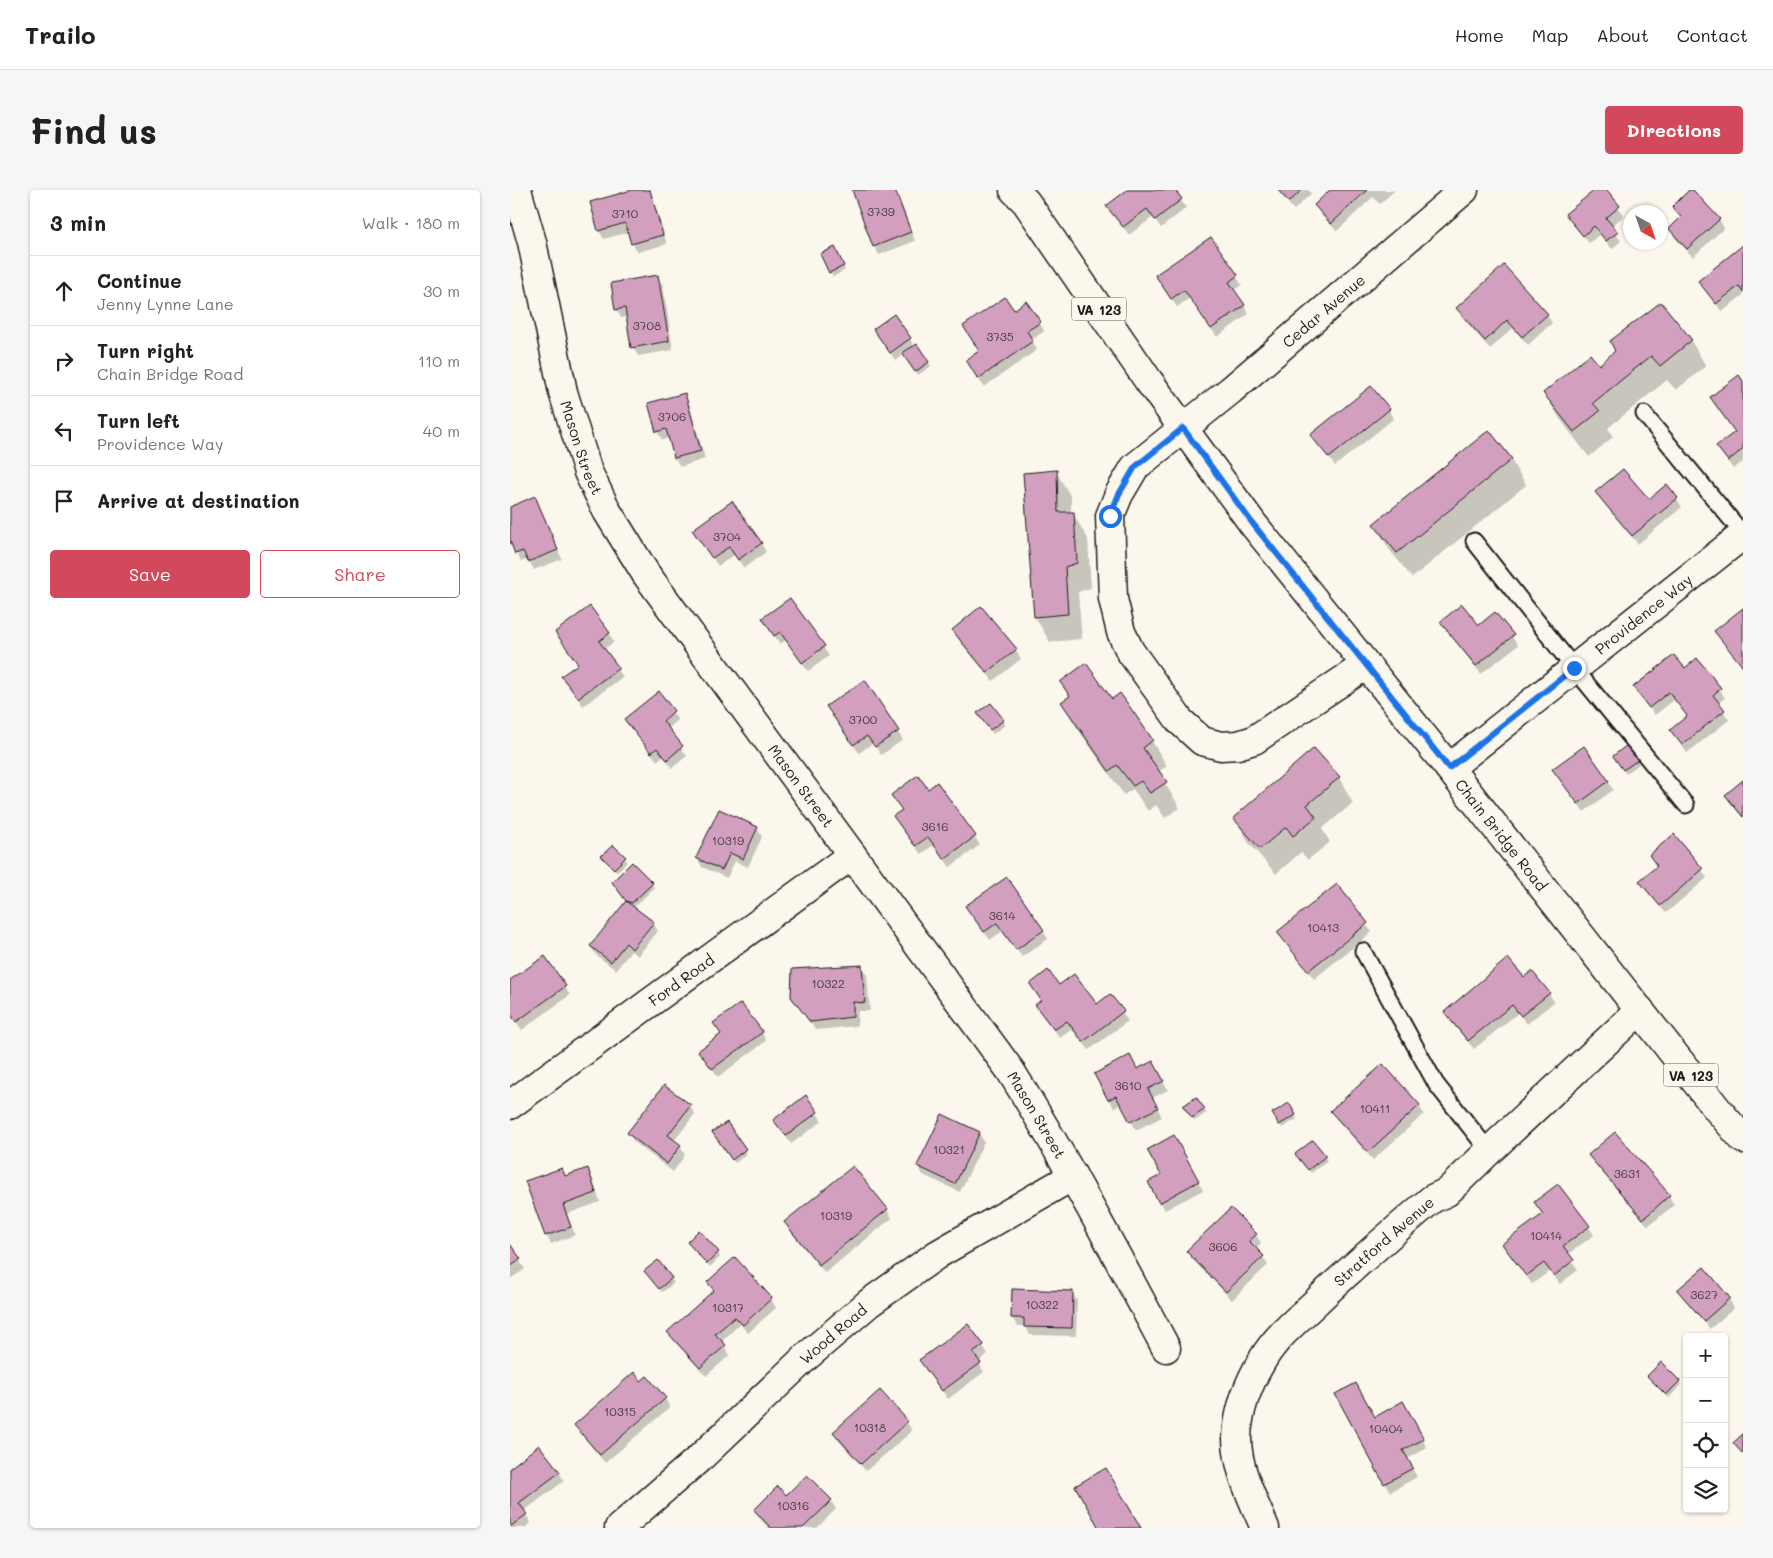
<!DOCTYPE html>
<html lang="en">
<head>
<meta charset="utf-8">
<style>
  :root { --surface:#fff; --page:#f6f6f6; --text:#202124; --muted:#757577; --line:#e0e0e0; --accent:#d1495b }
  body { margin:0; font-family:Mali,sans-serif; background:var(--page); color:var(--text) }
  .controls { position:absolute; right:15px; bottom:15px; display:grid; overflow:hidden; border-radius:5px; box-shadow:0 1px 4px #0004 }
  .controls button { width:45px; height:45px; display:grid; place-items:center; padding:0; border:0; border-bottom:1px solid var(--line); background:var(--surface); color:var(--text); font:25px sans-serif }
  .compass { position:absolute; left:1113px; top:15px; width:45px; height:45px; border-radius:50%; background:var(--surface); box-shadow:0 1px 4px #0004; rotate:140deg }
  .stop { position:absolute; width:15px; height:15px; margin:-11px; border:4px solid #1a73e8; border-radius:50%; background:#fff }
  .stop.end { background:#1a73e8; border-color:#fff; box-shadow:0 1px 5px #0008 }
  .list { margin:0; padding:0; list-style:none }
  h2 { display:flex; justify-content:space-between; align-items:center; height:65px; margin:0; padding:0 20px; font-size:21px }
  h2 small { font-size:16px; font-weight:400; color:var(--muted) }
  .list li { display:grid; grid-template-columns:32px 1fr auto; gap:15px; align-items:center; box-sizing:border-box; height:70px; padding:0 20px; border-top:1px solid var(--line) }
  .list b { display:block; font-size:19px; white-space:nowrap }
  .list p { margin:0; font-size:16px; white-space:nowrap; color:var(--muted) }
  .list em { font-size:16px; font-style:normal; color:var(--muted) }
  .actions { display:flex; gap:10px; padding:15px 20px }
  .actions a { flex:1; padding:11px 0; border:1px solid var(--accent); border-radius:5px; text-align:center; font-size:18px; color:var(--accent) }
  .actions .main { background:var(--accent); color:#fff }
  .icon { flex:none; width:28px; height:28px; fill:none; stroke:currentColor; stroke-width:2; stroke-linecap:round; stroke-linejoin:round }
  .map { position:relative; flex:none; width:1233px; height:1338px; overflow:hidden; border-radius:5px }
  header { display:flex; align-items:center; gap:30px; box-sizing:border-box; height:70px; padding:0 25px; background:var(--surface); border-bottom:1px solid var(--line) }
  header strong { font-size:24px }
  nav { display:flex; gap:28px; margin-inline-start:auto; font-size:18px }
  .intro { display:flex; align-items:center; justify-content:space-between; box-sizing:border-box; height:120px; padding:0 30px }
  h1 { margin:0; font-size:35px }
  .button { padding:12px 22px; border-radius:5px; background:var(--accent); color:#fff; font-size:18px; font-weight:700 }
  main { display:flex; gap:30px; padding:0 30px }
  aside { flex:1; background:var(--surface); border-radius:5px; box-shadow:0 1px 4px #0004 }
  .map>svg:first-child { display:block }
  .shadow { fill:#0003 }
  .building { fill:#d2a0be; stroke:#1c1c1c }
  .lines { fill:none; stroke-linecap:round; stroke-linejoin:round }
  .service-casing { stroke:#1c1c1c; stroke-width:19 }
  .minor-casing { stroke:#1c1c1c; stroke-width:31 }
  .primary-casing { stroke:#1c1c1c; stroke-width:31 }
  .service { stroke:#fbf7ec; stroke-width:15 }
  .minor { stroke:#fbf7ec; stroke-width:28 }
  .primary { stroke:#fbf7ec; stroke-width:28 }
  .route { stroke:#1a73e8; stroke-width:6 }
  .labels { text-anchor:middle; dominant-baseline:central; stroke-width:5; stroke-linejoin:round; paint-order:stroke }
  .number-label { font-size:12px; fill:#4a3d44 }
  .shield { fill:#fbf7ec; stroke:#5f5e5a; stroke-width:1 }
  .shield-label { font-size:14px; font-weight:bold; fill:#1c1c1c }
  .street-label { font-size:15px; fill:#1c1c1c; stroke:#fbf7ec }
</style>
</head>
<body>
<header>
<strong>Trailo</strong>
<nav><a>Home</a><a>Map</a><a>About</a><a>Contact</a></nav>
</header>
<div class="intro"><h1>Find us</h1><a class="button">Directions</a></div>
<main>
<aside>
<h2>3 min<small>Walk · 180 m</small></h2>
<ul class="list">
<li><svg class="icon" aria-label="ahead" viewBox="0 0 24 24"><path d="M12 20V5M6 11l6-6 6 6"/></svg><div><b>Continue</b><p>Jenny Lynne Lane</p></div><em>30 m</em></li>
<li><svg class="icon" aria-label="right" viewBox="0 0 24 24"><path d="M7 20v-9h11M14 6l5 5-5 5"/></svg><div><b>Turn right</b><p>Chain Bridge Road</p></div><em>110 m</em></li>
<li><svg class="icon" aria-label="left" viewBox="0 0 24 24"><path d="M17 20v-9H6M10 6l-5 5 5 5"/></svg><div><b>Turn left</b><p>Providence Way</p></div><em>40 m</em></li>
<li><svg class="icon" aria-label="arrive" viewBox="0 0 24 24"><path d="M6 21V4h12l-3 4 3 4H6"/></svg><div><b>Arrive at destination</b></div></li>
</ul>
<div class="actions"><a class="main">Save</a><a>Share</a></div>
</aside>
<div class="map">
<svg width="1233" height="1338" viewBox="0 0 1233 1338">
  <rect width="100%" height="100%" fill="#fbf7ec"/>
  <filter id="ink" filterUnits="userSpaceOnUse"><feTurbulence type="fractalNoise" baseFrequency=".02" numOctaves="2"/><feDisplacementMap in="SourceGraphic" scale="10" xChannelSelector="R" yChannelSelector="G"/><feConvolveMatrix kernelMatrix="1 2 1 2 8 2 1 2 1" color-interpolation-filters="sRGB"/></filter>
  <g filter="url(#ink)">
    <!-- shadow -->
    <path class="shadow" d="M126,0H140L157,54L128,62L123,54L119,42L94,49L89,41L81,13Z
      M343,0H386L405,51L369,65L364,56Z
      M619,0H664L676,18L651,38L643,27L619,45L598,17Z
      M767,0H799L801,4L784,20Z
      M820,0H885L870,14L863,7L827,41L810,24L805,15Z
      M1087,0H1096L1114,26L1101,36L1111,51L1102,59L1090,44L1079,53L1057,24Z
      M1181,0L1209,29L1214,38L1183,67L1165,48L1160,39L1171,29L1163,17Z
      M701,48L732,95L724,100L739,124L707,147L680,108L667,117L651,94Z
      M1134,52H1143L1137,57Z
      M1233,57V105L1212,122L1189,91Z
      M327,62L335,80L323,87L312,64Z
      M148,87L153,95L163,160L128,166L123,157L118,127L111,128L106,119Z
      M1151,114L1181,151L1196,176L1166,200L1157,190L1098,238L1103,247L1079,267L1050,229L1035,204L1089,177L1107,161Z
      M948,119L1037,125L1042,133L1018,155L1003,138L980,159L952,127Z
      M503,121L529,132L534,141L522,150L527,160L474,197L462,179L470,161Z
      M369,148H400L404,157L407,155L421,176L408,185L394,164L386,171Z
      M1229,187L1233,193V272L1223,279L1213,265L1226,243L1201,208Z
      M174,204L179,213L195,269L170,277L165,268L159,248L152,250L147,241Z
      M879,220L883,229L825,276L802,245Z
      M979,242L1001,270L1016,295L902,388L879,359L864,334Z
      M546,282L561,307V324H563L578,349L581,398L568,402L572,449L540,452L525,427Z
      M1157,296L1172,317L1128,354L1092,311L1087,302L1139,311Z
      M25,308L52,369L24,380L18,369L11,372L0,348V318Z
      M189,349L251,353L256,362L234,378L224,365L208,376Z
      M280,409L319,466L298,481L276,450L270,454L258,437Z
      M471,418L506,460L511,469L483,491L448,449L444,440Z
      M985,424L1008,455L971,484L936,440L932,432L969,437Z
      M46,442L99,443L104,452L94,459L113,487L73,516L53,486L69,475Z
      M1175,480L1210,499L1215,508L1208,513L1219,530L1177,563L1161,540L1178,527L1164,510L1145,525L1130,506Z
      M355,492L393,550L371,565L363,553L349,563L323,525Z
      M552,492L601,511L610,505L642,551L657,576L648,582L670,618L655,628L646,615L638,621L623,599L614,605L567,538L552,513L560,507Z
      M148,503L168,530L158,539L177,566L162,578L153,566L147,571L116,529Z
      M481,515L495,535L483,544L471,527Z
      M1107,570L1127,571L1129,574L1116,584Z
      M1044,580L1098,591L1103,600L1074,622Z
      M829,588L843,613L812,639L820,652L798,670L791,662L766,684L739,653L725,628Z
      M1233,591V628L1216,606Z
      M418,600L465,647L470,655L440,677L424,655L411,664L390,635Z
      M247,638L252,647L238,677L225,671L217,688L192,677L187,668Z
      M1164,646L1192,680L1197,688L1156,723L1135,699L1131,691L1147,677L1140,666Z
      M93,666L115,668L117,672L107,682Z
      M142,694L144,698L123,718L143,733L148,741L128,766L121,761L106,780L86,765L81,757L117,711Z
      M827,696L862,742L804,789L769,742Z
      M462,725L533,740L538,749L512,767L493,741L480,750Z
      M34,767L60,805L12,840L0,823V792Z
      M352,777L357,785L360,821H348L347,836L306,840L288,815Z
      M1014,789L1039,803L1044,812L1017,834L1008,823L964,859L940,831L935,822Z
      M549,797L587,816L600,806L618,831L579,860L562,839L550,848L526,815Z
      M252,843L256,851L208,887L190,861Z
      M642,872L658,900L642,908L652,927L626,940L612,914L604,918L599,909L627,880Z
      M296,907L312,931L281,954L264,930Z
      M778,915L787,929L772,938L764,923Z
      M180,916L185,924L164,951L170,956L175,965L163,982L124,952L119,944Z
      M909,916L914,924L863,970L827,930L822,921Z
      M694,919L696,923L685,931L677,921Z
      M432,926L469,943L474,952L450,1002L413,985L408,976Z
      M216,933L237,964L225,973L206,946Z
      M1105,944L1159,1006L1164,1015L1138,1036L1085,974L1080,965Z
      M664,947L693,1000L655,1020L640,992L652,985Z
      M803,952L817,971L801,983L789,968Z
      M52,979L56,987L77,980L82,988L90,1012L57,1024L65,1045L41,1054L36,1045Z
      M1025,1012L1079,1037L1084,1045L1058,1064L1068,1080L1050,1094L1040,1081L1022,1094L999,1063L1033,1025Z
      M377,1019L382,1028L315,1083L280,1041L275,1032Z
      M746,1045L751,1053L745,1059L753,1067L758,1075L722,1110L683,1070L678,1061Z
      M178,1052L208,1063L210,1067L200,1077Z
      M0,1056L15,1079L0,1089Z
      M225,1069L261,1109L266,1118L238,1143L230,1134L211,1152L220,1165L196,1186L164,1151L159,1142L204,1102L199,1093Z
      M148,1072L164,1093L152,1102L138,1085Z
      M1193,1079L1219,1109L1224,1118L1200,1139L1174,1108L1169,1100Z
      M562,1102L567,1111L566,1146L520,1145L515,1136H507L502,1127Z
      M458,1135L478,1164L468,1172L474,1182L438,1209L416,1179Z
      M1141,1190L1169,1191L1171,1195L1159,1208Z
      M131,1192L155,1209L160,1217L95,1273L71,1244L66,1235Z
      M370,1202L397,1232L402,1241L356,1281L329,1251L324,1242Z
      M827,1205L865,1228L892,1213L917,1258L897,1269L907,1287L880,1302Z
      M0,1280L49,1282L54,1291L14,1321L21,1333L15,1338H0Z
      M297,1286L321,1311L326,1319L307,1338H259L250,1329L245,1320L276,1307Z"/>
    <!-- building -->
    <path class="building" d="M122,0H140L153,45L121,54L115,33L88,41L80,12Z
      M342,0H385L401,42L363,57Z
      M617,0H665L672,9L645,30L637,19L613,37L596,16Z
      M768,0H792L779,12Z
      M820,0H857L821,34L804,15Z
      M1085,0H1097L1110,16L1096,28L1108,42L1096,51L1084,36L1073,46L1055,24Z
      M1179,0H1183L1210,29L1177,59L1159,39L1171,27L1162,17Z
      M701,47L728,85L719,92L735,115L701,139L674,100L661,109L645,85Z
      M1233,55V102L1229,96L1206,114L1188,91Z
      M325,57L334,76L319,83L310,64Z
      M994,75L1038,124L1012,147L997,130L975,151L946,118Z
      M148,85L159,151L121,158L115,118L105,120L101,93Z
      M495,107L504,120L516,111L531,132L517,141L523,151L468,189L456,170L469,161L453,136Z
      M1151,112L1182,150L1150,176L1141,166L1083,213L1090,221L1064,242L1033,203L1080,164L1089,175L1105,161L1100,151Z
      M384,124L401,148L380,163L363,139Z
      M407,154L419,172L405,182L392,163Z
      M1229,185L1233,191V259L1218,271L1206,256L1225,242L1200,207Z
      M861,196L880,219L819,268L800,245Z
      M175,203L191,261L164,268L156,239L146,242L138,213Z
      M979,240L1002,269L887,363L863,334Z
      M1113,279L1139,309L1157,294L1168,308L1122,346L1085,302Z
      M547,280L548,322H564L567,373L555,377L558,424L524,427L513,283Z
      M25,306L48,360L18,372L13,361L5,364L0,351V317Z
      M222,311L252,353L228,370L219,357L202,368L182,340Z
      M280,408L315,456L292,473L270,442L264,446L252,428Z
      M952,414L969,435L985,422L1004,445L966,476L930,432Z
      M80,416L100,443L89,451L109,478L68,508L51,486L68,474L45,442Z
      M471,416L507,459L477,483L442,440Z
      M1233,418V477L1204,441Z
      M1164,465L1175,478L1187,468L1211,498L1203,505L1215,520L1172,555L1160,540L1177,526L1159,502L1139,518L1123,497Z
      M576,473L602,509L610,503L643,550L633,558L657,592L640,603L631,591L623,596L607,575L599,581L551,512L560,506L550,492Z
      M355,490L389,541L365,557L357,546L343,555L316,516Z
      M149,501L164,521L153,531L173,556L157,570L147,558L141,563L114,529Z
      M481,513L494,530L480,540L467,523Z
      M1117,555L1128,570L1113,580L1103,566Z
      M1074,556L1099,591L1068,614L1042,579Z
      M804,558L830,587L797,615L806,627L783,646L776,637L750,659L723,628Z
      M408,585L418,599L427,592L466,646L434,669L418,647L405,656L383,626L392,620L381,605Z
      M1233,590V627L1215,605Z
      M209,619L248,637L233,669L220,663L212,680L186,668Z
      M1164,644L1193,679L1150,716L1129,691L1147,676L1139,665Z
      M103,655L116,667L104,679L91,666Z
      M122,672L143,693L122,713L116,711L102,692Z
      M497,687L534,740L506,760L487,733L474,742L455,716Z
      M827,694L858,733L798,781L767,742Z
      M116,711L144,732L122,759L116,753L101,772L80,756Z
      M35,766L56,796L6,832L0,823V790Z
      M998,768L1014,787L1022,781L1040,803L1011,826L1002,815L958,851L934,822Z
      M352,775L355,813L343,812V827L300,832L281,807L282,779Z
      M538,780L549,795L564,784L587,814L600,804L614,821L573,852L557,831L544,840L525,815L531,810L520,794Z
      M231,813L253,842L202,879L188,861L211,844L203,833Z
      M620,865L627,879L643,871L654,891L638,899L648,918L620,932L606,906L598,910L584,884Z
      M873,874L910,915L858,962L820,921Z
      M154,895L181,915L158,945L171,955L157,974L117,943Z
      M296,905L308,922L276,946L263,930Z
      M686,907L695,919L682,928L673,916Z
      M779,913L786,925L769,935L762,923Z
      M432,924L470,942L445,994L407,976Z
      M217,932L236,959L222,970L202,942Z
      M1105,942L1160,1005L1133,1029L1078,965Z
      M664,945L689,991L649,1013L638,992L651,985L637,960Z
      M803,950L816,966L798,980L785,964Z
      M343,976L378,1019L309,1075L274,1032Z
      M52,978L55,986L78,978L86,1003L53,1015L61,1037L35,1046L15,991Z
      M1048,994L1080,1036L1053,1056L1064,1070L1044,1086L1034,1073L1016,1086L992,1054L1033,1024L1024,1012Z
      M721,1018L747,1044L739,1051L754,1066L716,1102L676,1061Z
      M189,1040L209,1062L197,1074L177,1052Z
      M0,1054L11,1069L0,1077Z
      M225,1067L262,1108L233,1135L225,1127L205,1144L216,1155L190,1178L157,1142L204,1100L197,1092Z
      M148,1070L162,1088L149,1099L134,1081Z
      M1194,1077L1220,1108L1194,1131L1167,1100Z
      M502,1099L563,1101L562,1138L514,1137V1128H501Z
      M458,1134L474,1155L463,1163L471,1173L432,1201L409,1170Z
      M1151,1172L1170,1191L1156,1205L1137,1186Z
      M124,1182L131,1191L137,1186L156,1208L90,1265L64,1235Z
      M846,1193L865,1227L893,1211L914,1249L893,1260L903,1278L874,1294L825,1204Z
      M370,1200L398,1231L351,1274L323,1242Z
      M1233,1244V1264L1223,1253Z
      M29,1255L50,1282L9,1313L17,1324L0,1337V1278Z
      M596,1278L631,1338H589L565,1296Z
      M297,1285L322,1310L293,1338H261L244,1320L268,1296L276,1305Z"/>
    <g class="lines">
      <defs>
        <path id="service" d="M1134,224L1233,344
          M964,351L1064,478L1176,615
          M853,761L926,894L979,961"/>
        <g id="minor">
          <path id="s1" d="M7,0L22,52L53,202L78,282L97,321L136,384L500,880C556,970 606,1064 656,1158"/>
          <path id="s2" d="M856,475L744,550L728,555L711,556L692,551L670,531L620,461L611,442L603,409L600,326L609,304L625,277L721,200L954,0"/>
          <path id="s3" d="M939,578L1233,345"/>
          <path id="s4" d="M0,915L342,665"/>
          <path id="s5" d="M109,1338L192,1266L296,1167L359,1113L428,1064L563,986"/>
          <path id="s6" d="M755,1338C743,1310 727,1279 727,1248C728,1220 739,1192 753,1169C766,1147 787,1130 805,1113C842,1077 882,1043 922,1009L937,1002L979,961L1130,820"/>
        </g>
        <g id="primary">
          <path id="s7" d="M504,0L516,12L638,190L743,334L939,578L1208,920L1233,949"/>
        </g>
      </defs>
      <!-- service casing -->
      <use href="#service" class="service-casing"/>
      <!-- minor casing -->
      <use href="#minor" class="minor-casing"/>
      <!-- primary casing -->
      <use href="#primary" class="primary-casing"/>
      <!-- service -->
      <use href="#service" class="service"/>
      <!-- minor -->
      <use href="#minor" class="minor"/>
      <!-- primary -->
      <use href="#primary" class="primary"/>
    </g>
  </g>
  <g class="lines" filter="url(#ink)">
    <!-- route -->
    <path class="route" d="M600,326L609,304L625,277L673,238L743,334L939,578L1064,478"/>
  </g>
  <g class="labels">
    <!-- number labels -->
    <g class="number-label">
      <text x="371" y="21">3739</text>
      <text x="115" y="23">3710</text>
      <text x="137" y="135">3708</text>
      <text x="490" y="146">3735</text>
      <text x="162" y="226">3706</text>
      <text x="217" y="346">3704</text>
      <text x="353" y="529">3700</text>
      <text x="425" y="636">3616</text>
      <text x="218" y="650">10319</text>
      <text x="492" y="725">3614</text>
      <text x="813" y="737">10413</text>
      <text x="318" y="793">10322</text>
      <text x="618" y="895">3610</text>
      <text x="865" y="918">10411</text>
      <text x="439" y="959">10321</text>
      <text x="1117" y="983">3631</text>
      <text x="326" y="1025">10319</text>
      <text x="1036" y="1045">10414</text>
      <text x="713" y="1056">3606</text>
      <text x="1194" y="1104">3627</text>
      <text x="532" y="1114">10322</text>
      <text x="218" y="1117">10317</text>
      <text x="110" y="1221">10315</text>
      <text x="360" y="1237">10318</text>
      <text x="876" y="1238">10404</text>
      <text x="283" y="1315">10316</text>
    </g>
    <!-- shield labels -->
    <g class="shield">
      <rect x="561.5" y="107.5" width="55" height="23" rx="4"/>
      <rect x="1153.5" y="873.5" width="55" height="23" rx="4"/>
    </g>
    <g class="shield-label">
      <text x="589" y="119">VA 123</text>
      <text x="1181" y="885">VA 123</text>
    </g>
    <!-- street labels -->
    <g class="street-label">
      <text stroke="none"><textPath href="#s2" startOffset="742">Cedar Avenue</textPath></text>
      <text stroke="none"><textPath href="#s1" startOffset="266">Mason Street</textPath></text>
      <text stroke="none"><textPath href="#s3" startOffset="248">Providence Way</textPath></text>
      <text stroke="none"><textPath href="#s1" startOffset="671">Mason Street</textPath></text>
      <text stroke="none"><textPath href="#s7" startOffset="809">Chain Bridge Road</textPath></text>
      <text stroke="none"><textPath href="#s4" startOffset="212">Ford Road</textPath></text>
      <text stroke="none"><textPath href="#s1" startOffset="1076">Mason Street</textPath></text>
      <text stroke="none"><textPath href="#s6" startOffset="348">Stratford Avenue</textPath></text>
      <text stroke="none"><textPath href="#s5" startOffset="289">Wood Road</textPath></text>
    </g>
  </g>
</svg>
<div class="controls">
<button>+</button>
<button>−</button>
<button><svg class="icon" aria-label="locate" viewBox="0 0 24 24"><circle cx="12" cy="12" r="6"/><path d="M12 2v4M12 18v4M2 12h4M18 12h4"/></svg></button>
<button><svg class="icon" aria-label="layers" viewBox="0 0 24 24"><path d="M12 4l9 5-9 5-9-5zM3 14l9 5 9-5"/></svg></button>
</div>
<svg class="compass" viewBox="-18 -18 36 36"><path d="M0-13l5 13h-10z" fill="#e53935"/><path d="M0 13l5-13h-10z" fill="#757577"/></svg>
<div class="stop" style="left:600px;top:326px"></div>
<div class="stop end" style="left:1064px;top:478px"></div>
</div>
</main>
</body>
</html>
